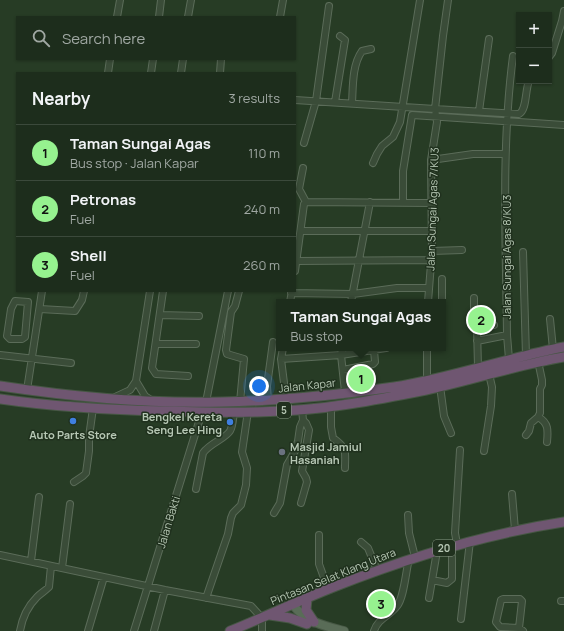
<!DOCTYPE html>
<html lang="en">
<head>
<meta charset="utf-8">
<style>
  :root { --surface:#1d2d1c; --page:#2a3929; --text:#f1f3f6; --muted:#a0a8a3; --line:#3b493b; --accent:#96f28f }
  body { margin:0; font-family:Manrope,sans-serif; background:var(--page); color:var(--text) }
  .controls { position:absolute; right:12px; top:12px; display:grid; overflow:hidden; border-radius:0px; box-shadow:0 1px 3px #0004 }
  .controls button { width:36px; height:36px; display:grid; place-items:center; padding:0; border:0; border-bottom:1px solid var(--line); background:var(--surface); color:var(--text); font:20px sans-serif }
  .you { position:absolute; left:259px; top:386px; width:14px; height:14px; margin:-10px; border:3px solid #fff; border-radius:50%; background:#1a73e8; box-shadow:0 0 0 6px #1a73e833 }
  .badge { display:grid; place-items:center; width:26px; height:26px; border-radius:50%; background:var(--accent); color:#111; font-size:13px; font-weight:700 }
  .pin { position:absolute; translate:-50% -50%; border:2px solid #fff; box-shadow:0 1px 4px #0006 }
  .popup { position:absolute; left:276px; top:299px; width:170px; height:52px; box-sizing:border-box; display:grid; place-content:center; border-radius:0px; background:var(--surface); filter:drop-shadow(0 1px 3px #0005); font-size:13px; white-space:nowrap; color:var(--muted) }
  .popup b { font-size:15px; color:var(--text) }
  .popup::after { content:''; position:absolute; left:50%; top:100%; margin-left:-8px; border:8px solid transparent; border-top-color:var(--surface) }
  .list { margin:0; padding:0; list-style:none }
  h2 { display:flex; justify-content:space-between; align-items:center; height:52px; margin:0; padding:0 16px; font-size:17px }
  h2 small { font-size:13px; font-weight:400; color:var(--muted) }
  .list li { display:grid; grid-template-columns:26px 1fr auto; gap:12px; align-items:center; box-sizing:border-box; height:56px; padding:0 16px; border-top:1px solid var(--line) }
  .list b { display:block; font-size:15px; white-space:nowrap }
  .list p { margin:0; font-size:13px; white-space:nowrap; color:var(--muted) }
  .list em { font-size:13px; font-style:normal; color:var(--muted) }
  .icon { flex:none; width:22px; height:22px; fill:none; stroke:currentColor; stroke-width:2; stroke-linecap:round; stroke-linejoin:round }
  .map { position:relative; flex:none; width:564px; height:631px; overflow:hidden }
  .search { position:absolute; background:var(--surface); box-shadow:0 1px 3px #0004; left:16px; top:16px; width:280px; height:44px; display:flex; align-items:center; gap:10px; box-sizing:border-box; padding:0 14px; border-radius:0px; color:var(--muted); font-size:15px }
  .panel { position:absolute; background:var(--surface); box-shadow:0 1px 3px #0004; left:16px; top:72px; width:280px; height:220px; border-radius:0px }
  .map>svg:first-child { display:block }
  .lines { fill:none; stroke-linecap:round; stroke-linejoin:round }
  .minor-casing { stroke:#5b6c59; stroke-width:8 }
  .major-casing { stroke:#475845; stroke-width:10 }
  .highway-casing { stroke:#465744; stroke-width:11 }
  .minor { stroke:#3a4c38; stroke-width:6 }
  .major { stroke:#596c57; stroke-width:8 }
  .highway { stroke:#6f5671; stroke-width:9 }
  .shop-dot { fill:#3f7fe0; stroke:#20311e; stroke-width:1.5 }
  .worship-dot { fill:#6b7280; stroke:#20311e; stroke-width:1.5 }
  .labels { text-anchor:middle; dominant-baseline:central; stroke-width:3; stroke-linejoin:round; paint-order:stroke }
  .shield { fill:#20311e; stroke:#899a87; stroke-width:1 }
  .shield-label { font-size:10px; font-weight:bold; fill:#b6c7b4 }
  .street-label { font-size:11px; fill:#b6c7b4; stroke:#20311e }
  .poi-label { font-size:11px; font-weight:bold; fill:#b6c7b4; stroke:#20311e; text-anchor:end }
</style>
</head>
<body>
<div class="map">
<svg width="564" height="631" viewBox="0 0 564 631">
  <rect width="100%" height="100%" fill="#273c25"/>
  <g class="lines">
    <defs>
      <path id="minor" d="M448,0L443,36L435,109L519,114C527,110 525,90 529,81
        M117,17L120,0
        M159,17L161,0
        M188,17L191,0
        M280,17L283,0
        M549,57L552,53L562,21L564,11
        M108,73L110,59
        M151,73L153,59
        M181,73L183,59
        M220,73L221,59
        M295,100L435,109L437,122L431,160L432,251L428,302
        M335,102L345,40L340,36
        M352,103C353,87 352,65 362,51L371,49
        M479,111L489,39
        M304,143L316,101L329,6
        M431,160L473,154H505
        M373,163L377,154L382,146L393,137L400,122L420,0
        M303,168L299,189L306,202
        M403,202V171L412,115L564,125
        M301,231H431
        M432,251L462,250
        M523,252L526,356
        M297,261L432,260
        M295,271L304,204L306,202L432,203
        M163,291L152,368L156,374L188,376
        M239,291L235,306L231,312L226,350L227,354L244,359L240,402
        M291,293L353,294L397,288H429
        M474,298V325L477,327L478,367
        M15,301L28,302L25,337L22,339H10L7,336L11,309Z
        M290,302L292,291
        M351,302L370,202
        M442,302V279
        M40,309L75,311L82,300L84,291
        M160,315L199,316
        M550,319L553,349
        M477,327L494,325
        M477,341L507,335
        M156,344H196
        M283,348L281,359L286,399
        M342,348L341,355L345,392
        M427,348V380
        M0,355L71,363
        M281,359L341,355L386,348
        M509,359L507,335C506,242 501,148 513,56
        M343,370L373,364L375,362L374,350
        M136,381L145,396L151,400
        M440,386L444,416L451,433
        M27,390L42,291
        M115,397L130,390L136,381L150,291
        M268,401L267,386L273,342
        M206,402L228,291
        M331,406V427L333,438C348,449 345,451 345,468
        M538,417C549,423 548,431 547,442
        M526,435L529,431L531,423L538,417L540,413V389L542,385V380L538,361
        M484,451L491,406L492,387L489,374
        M74,482L83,476L86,473L89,451V437L93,408
        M196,489L203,453C210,443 225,439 230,431C233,426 233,418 234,412
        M512,494L515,530
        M301,503L307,482L306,478L302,471L309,430L306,423L303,420
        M274,513L280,503L287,465L295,451L298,441L300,427L303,420L302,409
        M408,515L409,533L415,557
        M319,535V564L328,589
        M361,542L368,548L377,570
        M457,544L455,533L460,450
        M0,555L165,590L251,606L262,618V631
        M31,561L39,497
        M62,568L70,504
        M432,580L447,583L452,579V557L451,546
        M206,598L228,534L231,518L233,513L241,505L246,485L247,468L242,452L248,411
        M429,598L437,551
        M561,601H564
        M461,619L470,541
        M519,628L522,601L520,599H503L501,600L496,622L500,627L519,628L523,631
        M20,631C22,619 28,606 37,597C41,593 45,591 49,587L51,566
        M88,631L104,577
        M134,631L202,412
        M154,631L165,590
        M374,631C378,618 390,616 397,606C404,598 406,570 409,559"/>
      <path id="major" d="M293,605C306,622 324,626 344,631"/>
      <path id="highway" d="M0,386C73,397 148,404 222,402C280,401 337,395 394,387C451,378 507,358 564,347
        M0,399C55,407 110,410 165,411C226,413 289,414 349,404C375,400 401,395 426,390C472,380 517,365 564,357
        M307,599L306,610L314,622
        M270,615L290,618L307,624
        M230,631C265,617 300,600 336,586C410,557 485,534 564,522"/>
    </defs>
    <!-- minor casing -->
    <use href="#minor" class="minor-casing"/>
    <!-- major casing -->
    <use href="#major" class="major-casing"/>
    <!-- highway casing -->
    <use href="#highway" class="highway-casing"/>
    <!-- minor -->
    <use href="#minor" class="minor"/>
    <!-- major -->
    <use href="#major" class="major"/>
    <!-- highway -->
    <use href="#highway" class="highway"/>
  </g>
  <!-- markers -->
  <g class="shop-dot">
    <circle cx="73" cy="421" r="4"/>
    <circle cx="230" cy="422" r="4"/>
  </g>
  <circle class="worship-dot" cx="282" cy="452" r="4"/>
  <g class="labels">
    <!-- shield labels -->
    <g class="shield">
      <rect x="277" y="402" width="14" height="16" rx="3"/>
      <rect x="433" y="540" width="22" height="16" rx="3"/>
    </g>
    <g class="shield-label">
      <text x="284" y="410">5</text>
      <text x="444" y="548">20</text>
    </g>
    <!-- street labels -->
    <g class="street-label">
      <text transform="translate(432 209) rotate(-88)">Jalan Sungai Agas 7/KU3</text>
      <text transform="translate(506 257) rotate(-90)">Jalan Sungai Agas 8/KU3</text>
      <text transform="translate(307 385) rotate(-6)">Jalan Kapar</text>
      <text transform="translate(168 522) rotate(-73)">Jalan Bakti</text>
      <text transform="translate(333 576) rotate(-22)">Pintasan Selat Klang Utara</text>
    </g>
    <!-- poi labels -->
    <g class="poi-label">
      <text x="222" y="416">Bengkel Kereta<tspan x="222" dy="13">Seng Lee Hing</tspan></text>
      <text x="73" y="434" text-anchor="middle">Auto Parts Store</text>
      <text x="290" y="446" text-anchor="start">Masjid Jamiul<tspan x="290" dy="13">Hasaniah</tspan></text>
    </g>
  </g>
</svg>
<div class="controls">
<button>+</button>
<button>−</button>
</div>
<div class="you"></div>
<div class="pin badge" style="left:361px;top:379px">1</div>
<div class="popup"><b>Taman Sungai Agas</b>Bus stop</div>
<div class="pin badge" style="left:481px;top:320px">2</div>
<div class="pin badge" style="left:381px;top:604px">3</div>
<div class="search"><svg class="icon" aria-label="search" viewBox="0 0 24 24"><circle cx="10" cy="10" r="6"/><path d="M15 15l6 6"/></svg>Search here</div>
<section class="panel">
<h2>Nearby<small>3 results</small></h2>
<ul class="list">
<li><span class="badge">1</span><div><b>Taman Sungai Agas</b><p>Bus stop · Jalan Kapar</p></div><em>110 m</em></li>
<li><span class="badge">2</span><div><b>Petronas</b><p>Fuel</p></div><em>240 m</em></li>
<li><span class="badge">3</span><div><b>Shell</b><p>Fuel</p></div><em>260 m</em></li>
</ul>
</section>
</div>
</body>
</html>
